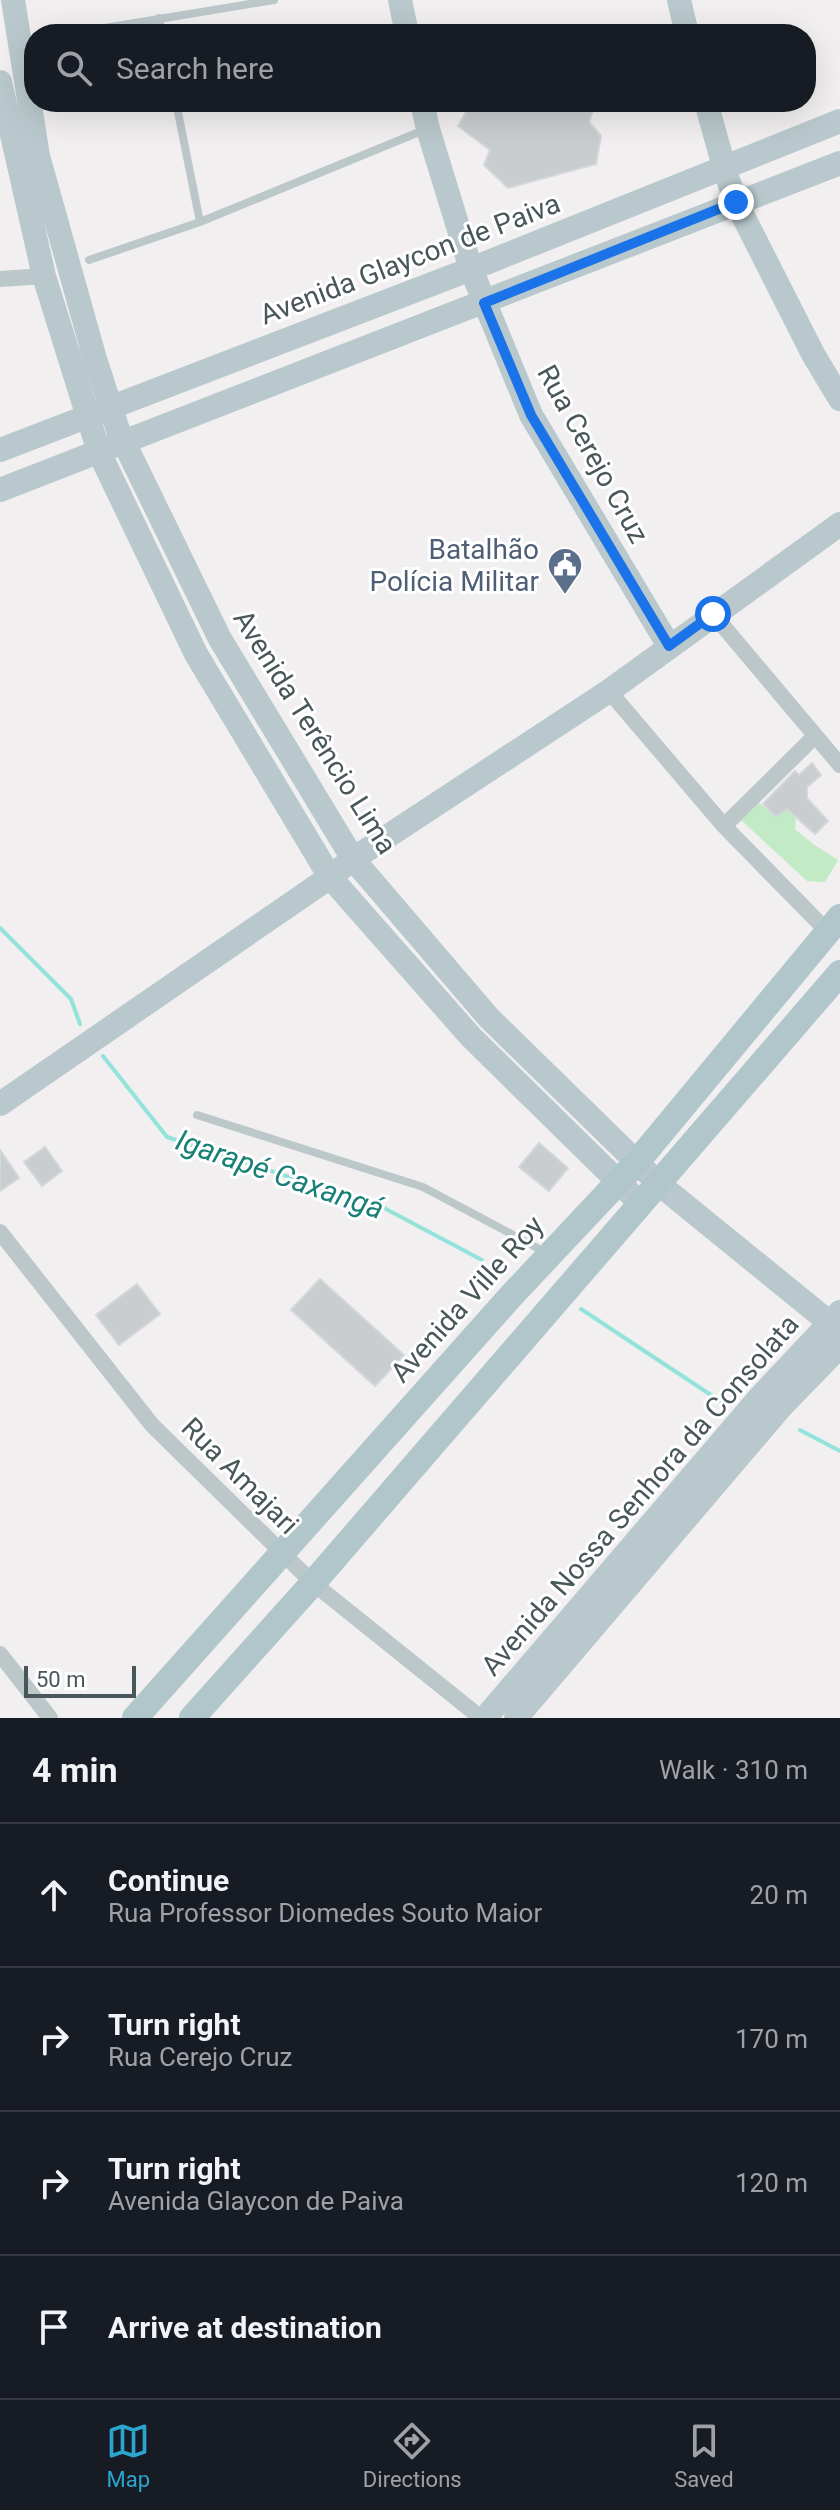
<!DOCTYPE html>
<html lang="en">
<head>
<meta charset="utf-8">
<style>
  :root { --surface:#171b24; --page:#20242c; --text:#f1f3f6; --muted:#9ea1a6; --line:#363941; --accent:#2ba5cf }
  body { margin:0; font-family:Roboto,sans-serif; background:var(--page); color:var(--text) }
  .scale { position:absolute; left:24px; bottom:20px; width:112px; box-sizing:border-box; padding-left:8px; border:4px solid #49575a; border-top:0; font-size:22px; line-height:28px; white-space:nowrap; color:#49575a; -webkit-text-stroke:6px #fff; paint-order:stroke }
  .stop { position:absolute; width:24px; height:24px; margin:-18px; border:6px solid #1a73e8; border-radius:50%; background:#fff }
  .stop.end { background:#1a73e8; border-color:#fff; box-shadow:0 2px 8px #0008 }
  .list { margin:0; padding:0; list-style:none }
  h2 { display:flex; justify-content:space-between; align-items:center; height:104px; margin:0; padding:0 32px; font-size:34px }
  h2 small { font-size:26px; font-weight:400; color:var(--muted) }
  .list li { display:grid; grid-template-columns:52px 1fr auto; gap:24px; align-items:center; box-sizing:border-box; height:144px; padding:0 32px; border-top:2px solid var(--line) }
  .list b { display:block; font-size:30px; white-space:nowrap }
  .list p { margin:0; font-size:26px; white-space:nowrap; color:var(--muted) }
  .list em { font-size:26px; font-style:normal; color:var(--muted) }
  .icon { flex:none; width:44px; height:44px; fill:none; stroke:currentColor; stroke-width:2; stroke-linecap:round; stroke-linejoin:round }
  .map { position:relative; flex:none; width:840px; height:1718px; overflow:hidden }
  .search { position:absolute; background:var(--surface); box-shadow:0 8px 32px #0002; left:24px; right:24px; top:24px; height:88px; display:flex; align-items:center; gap:20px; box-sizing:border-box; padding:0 28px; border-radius:32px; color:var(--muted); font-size:30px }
  .sheet { height:680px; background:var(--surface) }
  nav { display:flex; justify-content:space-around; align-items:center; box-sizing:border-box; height:112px; border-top:2px solid var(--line); background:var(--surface); font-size:22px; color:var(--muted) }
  nav a { display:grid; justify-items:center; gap:4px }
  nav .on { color:var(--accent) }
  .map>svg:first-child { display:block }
  .green { fill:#c1eac5 }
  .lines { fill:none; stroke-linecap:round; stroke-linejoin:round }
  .stream { stroke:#93e3db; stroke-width:4 }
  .building { fill:#c9cdd0; stroke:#d3d7da; stroke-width:2 }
  .lane { stroke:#bcc7ca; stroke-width:8 }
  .street { stroke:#bcc7ca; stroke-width:16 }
  .secondary { stroke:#b9c8cc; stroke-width:24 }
  .primary { stroke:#b1c6cb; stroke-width:26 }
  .route { stroke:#1a73e8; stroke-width:10 }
  .labels { text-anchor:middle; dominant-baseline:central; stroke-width:6; stroke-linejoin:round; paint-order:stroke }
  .street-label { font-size:28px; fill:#49575a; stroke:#fff }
  .service-label { font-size:28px; fill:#4e5e75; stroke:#fff; text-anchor:end }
  .water-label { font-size:30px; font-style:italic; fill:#188076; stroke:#fff }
</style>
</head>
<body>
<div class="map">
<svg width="840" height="1718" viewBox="0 0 840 1718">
  <rect width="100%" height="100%" fill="#f1eff0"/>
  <!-- green -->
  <path class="green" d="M759,803L776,817L787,809L796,817L795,829L813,844L838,860L825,882L807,881L741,820Z"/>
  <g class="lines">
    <!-- stream -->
    <path class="stream" d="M0,928L71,999L80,1024
      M103,1056L167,1137L384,1208L482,1260
      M581,1309L720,1401
      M800,1430L840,1451"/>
  </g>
  <!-- building -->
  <path class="building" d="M472,102H596L589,122L601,136L596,164L508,188L484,165L490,150L458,126Z
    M812,763L821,775L807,787V798L828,821L815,834L787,809L776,817L763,804L795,771L799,775Z
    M539,1143L568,1168L549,1191L519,1167Z
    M45,1147L62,1171L42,1186L24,1162Z
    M0,1150L19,1178L0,1191Z
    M320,1279L404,1355L375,1386L291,1310Z
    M137,1284L160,1314L119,1345L96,1315Z"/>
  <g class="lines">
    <!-- lane -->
    <path class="lane" d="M159,18L162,34
      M68,34L274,0
      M176,102L200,222
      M89,260L200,222L424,130
      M197,1115L423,1187L547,1253"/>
    <!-- street -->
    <path class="street" d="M0,279L44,276
      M713,614L840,765
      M609,691L724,826L827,931
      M724,826L814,737
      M0,1232L152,1425L313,1583L481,1718
      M0,1654L50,1718"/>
    <!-- secondary -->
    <path class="secondary" d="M13,0L38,156L95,359L118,430L220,639L353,859L489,1018L659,1184L830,1323L840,1327
      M400,0L407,34
      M679,0L687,34
      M0,82L44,276L99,452L196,654L330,877L471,1037L641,1204
      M422,102L428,129L471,269L531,415L669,646
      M706,102L726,174L736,202L813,354L840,399
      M0,450L471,269L840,121
      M0,490L840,163
      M0,1104L330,877L353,859L609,691L840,524
      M485,1718L760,1397L840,1312
      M516,1718L780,1408L840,1346"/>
    <!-- primary -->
    <path class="primary" d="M135,1718L511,1296L637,1162L840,917
      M192,1718L313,1583L840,973"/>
  </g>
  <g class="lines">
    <!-- route -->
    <path class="route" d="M713,614L669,646L531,415L484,303L736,202"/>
  </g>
  <!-- icons -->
  <defs>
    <symbol id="civic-pin" viewBox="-11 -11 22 30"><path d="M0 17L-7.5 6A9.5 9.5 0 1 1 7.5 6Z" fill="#5c6f8a" stroke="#fff"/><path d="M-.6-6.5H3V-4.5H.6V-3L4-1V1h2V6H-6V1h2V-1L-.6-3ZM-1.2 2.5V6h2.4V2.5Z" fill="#fff"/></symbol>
  </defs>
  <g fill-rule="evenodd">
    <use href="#civic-pin" x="545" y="545" width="40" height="54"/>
  </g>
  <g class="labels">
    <!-- street labels -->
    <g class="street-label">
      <text transform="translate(410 259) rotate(-21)">Avenida Glaycon de Paiva</text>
      <text transform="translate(593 454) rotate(61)">Rua Cerejo Cruz</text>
      <text transform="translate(315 732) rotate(58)">Avenida Terêncio Lima</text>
      <text transform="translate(467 1299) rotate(-48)">Avenida Ville Roy</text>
      <text transform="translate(240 1476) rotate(45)">Rua Amajari</text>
      <text transform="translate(640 1495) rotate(-49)">Avenida Nossa Senhora da Consolata</text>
    </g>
    <!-- service labels -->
    <g class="service-label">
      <text x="539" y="549">Batalhão<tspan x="539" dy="32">Polícia Militar</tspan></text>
    </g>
    <!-- water labels -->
    <g class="water-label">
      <text transform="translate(280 1174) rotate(19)">Igarapé Caxangá</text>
    </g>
  </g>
</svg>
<div class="scale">50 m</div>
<div class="stop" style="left:713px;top:614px"></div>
<div class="stop end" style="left:736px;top:202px"></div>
<div class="search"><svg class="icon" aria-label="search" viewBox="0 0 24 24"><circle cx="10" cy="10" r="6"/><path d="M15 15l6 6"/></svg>Search here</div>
</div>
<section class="sheet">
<h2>4 min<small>Walk · 310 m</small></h2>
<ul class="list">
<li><svg class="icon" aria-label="ahead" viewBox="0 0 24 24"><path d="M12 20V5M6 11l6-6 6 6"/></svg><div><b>Continue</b><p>Rua Professor Diomedes Souto Maior</p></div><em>20 m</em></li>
<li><svg class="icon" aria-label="right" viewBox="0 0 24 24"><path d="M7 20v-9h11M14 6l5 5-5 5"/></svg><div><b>Turn right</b><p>Rua Cerejo Cruz</p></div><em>170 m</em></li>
<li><svg class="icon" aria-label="right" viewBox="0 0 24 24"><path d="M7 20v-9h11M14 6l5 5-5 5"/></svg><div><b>Turn right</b><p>Avenida Glaycon de Paiva</p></div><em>120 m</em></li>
<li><svg class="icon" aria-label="arrive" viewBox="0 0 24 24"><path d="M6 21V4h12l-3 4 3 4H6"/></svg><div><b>Arrive at destination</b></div></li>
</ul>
</section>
<nav>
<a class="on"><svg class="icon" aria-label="map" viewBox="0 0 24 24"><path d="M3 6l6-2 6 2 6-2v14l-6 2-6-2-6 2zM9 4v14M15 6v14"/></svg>Map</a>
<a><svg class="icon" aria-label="directions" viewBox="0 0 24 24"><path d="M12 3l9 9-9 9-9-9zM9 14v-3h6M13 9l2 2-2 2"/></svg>Directions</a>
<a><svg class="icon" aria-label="saved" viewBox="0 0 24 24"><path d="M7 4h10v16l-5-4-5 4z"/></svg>Saved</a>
</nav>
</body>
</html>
